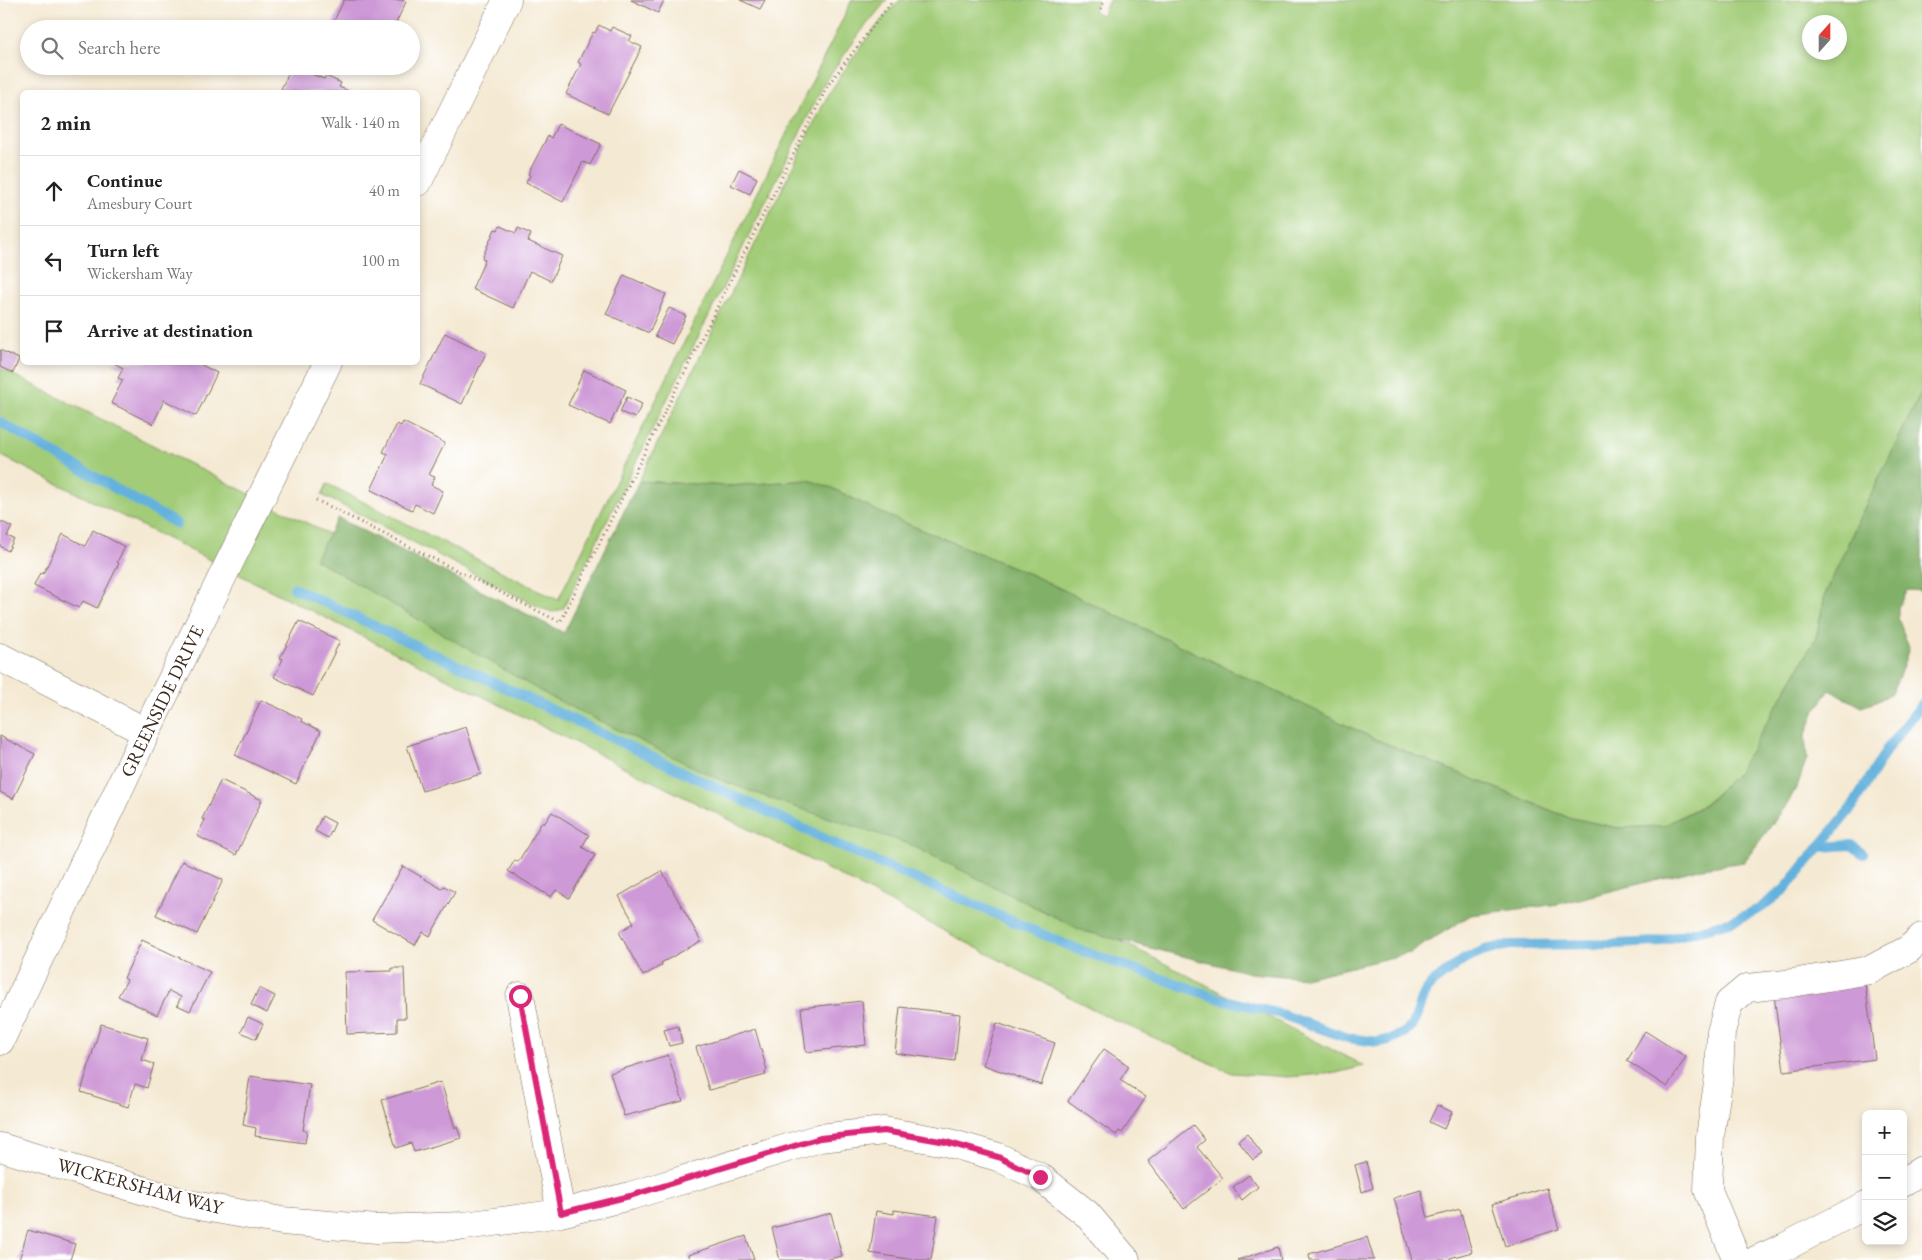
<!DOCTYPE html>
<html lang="en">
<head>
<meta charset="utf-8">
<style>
  :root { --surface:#fff; --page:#f6f6f6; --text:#222; --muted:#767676; --line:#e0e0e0 }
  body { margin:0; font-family:"EB Garamond",serif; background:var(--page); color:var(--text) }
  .controls { position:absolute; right:15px; bottom:15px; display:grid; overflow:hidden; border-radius:8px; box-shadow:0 2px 8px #0003 }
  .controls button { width:45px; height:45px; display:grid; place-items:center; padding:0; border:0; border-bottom:1px solid var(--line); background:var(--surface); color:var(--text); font:25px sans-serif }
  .compass { position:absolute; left:1802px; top:15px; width:45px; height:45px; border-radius:50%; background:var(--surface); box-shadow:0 2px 8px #0003; rotate:21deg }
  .stop { position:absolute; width:15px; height:15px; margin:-11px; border:4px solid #db2777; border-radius:50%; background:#fff }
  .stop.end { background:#db2777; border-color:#fff; box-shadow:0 1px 5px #0008 }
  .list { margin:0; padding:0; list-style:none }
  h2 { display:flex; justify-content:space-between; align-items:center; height:65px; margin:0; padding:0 20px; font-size:21px }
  h2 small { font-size:16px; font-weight:400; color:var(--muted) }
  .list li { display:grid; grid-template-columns:32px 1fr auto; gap:15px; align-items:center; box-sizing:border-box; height:70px; padding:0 20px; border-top:1px solid var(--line) }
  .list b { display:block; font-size:19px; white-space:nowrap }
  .list p { margin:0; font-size:16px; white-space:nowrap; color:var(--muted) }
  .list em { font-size:16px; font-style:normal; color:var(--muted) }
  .icon { flex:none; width:28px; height:28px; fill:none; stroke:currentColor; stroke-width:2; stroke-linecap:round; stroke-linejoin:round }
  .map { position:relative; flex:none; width:1922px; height:1260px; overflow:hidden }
  .search { position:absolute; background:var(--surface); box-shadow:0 2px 8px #0003; left:20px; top:20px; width:400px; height:55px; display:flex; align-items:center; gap:12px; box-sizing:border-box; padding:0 18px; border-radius:28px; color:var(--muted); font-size:19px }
  .panel { position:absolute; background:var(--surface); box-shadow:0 2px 8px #0003; left:20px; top:90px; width:400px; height:275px; border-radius:8px }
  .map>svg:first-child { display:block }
  .green { fill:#a2cc78; stroke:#6e7b4b; fill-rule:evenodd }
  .forest { fill:#81b068; stroke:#5e6d43 }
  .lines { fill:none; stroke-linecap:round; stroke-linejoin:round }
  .stream { stroke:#63b1dd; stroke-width:10 }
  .building { fill:#ce99d7 }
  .minor-casing { stroke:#7c6d5d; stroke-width:29 }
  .path { stroke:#7c6d5d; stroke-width:3; stroke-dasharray:1 4; stroke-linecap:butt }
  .minor { stroke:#fff; stroke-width:28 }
  .route { stroke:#db2777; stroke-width:6 }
  .labels { text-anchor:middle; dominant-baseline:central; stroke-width:4.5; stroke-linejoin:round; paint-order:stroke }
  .street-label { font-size:19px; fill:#3b2a1e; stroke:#fff }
</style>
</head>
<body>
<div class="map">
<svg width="1922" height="1260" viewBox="0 0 1922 1260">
  <rect width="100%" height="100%" fill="#fff"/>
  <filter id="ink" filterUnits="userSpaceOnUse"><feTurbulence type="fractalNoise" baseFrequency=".02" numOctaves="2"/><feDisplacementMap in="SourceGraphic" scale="10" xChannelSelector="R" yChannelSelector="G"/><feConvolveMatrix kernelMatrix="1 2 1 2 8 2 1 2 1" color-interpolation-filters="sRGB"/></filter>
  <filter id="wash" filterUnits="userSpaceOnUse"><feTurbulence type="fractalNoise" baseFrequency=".0096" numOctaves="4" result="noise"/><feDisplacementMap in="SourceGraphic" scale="20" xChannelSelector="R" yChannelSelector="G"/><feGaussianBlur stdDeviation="1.12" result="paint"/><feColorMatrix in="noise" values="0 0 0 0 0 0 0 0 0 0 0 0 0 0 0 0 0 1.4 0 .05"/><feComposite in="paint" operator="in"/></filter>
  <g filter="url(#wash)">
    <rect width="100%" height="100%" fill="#f4e9d2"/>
    <!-- green -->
    <path class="green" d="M852,0H887L863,29L826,80L563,609L553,612L543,609L322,495L327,484L330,485L558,600Z
      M900,0H1098L1094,11L1102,16L1109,0H1922V391L1859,519L1825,595L1816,638L1738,772L1705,804L1663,826L1618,828L1567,817L1375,739L1032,575L881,513L832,488L808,480L728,486L639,481L828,95C850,62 872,28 900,0ZM1810,22H1840V52H1810Z
      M0,368L311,525L1364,1066L1336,1073L1288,1077L1232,1073L1104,1015L808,859L0,455Z"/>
    <!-- forest -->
    <path class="forest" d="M1922,391V591L1907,590L1898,607V618L1909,648L1901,671L1892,693L1878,701L1862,707L1830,690L1815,710L1805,737L1807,758L1798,784L1788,803L1744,862L1703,868L1559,904L1471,915L1410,953L1305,978L1250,973L1083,931L909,844L786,804L720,780L547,695L315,559L338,518L564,633L639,481L730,486L808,480L832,488L881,513L1032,575L1375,739L1567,817L1618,828L1663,826L1705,805L1738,772L1816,638L1825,595L1859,519Z"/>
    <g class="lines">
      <!-- stream -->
      <path class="stream" d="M0,422L177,524
        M294,588L840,846L1074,948L1217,998L1280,1014L1348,1038L1378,1042L1389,1040L1404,1033L1413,1025L1424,994L1432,983L1464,959L1485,950L1510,945L1617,944L1656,942L1733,921L1759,909L1785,889L1853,806L1887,749L1922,704
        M1820,847L1852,845L1863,854"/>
    </g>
    <g id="blocks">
      <!-- building -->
      <path class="building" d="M344,0H401L406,2L393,29H330Z
        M631,0H664L658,13Z
        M740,0H765L760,9Z
        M599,25L610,31L612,27L632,36L629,41L642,47L608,114L566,94L581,64L578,62L593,32L595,33Z
        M292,66L324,79L326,76L341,83L339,87L351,92H288L281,89Z
        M558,124L601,144L590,165L583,162L563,202L526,183L530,175L528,174L542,147L548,136L551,138Z
        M739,169L757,178L750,194L731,185Z
        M500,226L516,233L518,228L531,234L528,241L562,256L551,281L530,271L513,308L472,289L485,260L482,258L495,229L498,230Z
        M624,275L666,294L649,333L606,314Z
        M669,308L686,316L672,344L655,336Z
        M445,333L486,353L462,404L420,384Z
        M0,350L19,359L13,373L0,367Z
        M112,362H196L217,373L196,416L164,400L153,424L111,403L123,380L118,378L123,368Z
        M584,370L626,390L610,424L568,405Z
        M627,397L642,404L635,418L620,412Z
        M403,422L445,443L429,475L435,477L431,485L443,491L433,513L415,504L412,510L371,490L388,454L383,452L397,424L401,426Z
        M0,521L12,527L7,536L14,539L8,551L0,546Z
        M93,530L125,547L117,562L119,563L97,608L83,601L79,608L34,586L40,573L43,574L63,534L85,546Z
        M299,621L340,641L313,696L274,677L283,659L280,658Z
        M261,700L302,719L301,721L321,731L296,784L235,755Z
        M466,727L481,774L422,791L407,746Z
        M0,736L35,754L13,799L0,792Z
        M221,780L262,800L236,855L197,836L205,820L202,819Z
        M552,812L589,835L582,847L595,855L569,898L556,890L551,897L508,871L515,860L518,862L542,822L544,824Z
        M322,816L335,823L328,838L315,831Z
        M182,861L223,880L197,934L156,915Z
        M403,866L442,889L444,886L455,892L430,936L423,932L415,945L372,920Z
        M662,871L701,941L661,963L662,965L643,976L619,932L634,923L619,896Z
        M142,940L210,972L190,1011L177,1005L181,997L169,991L157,1015L118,996L127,980L124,978Z
        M392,968H404L406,1018H397V1032L347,1034L345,972L392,971Z
        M1865,983L1875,1059L1784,1071L1774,995Z
        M259,988L275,996L267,1013L251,1005Z
        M862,1001L866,1045L806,1052L801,1008Z
        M900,1007L960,1014L955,1061L895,1053Z
        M248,1017L263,1024L256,1039L241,1032Z
        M997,1023L1055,1043L1041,1085L983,1065Z
        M101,1024L148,1038L142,1060L154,1064L147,1088L135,1084L128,1107L81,1092Z
        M678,1026L682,1043L669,1046L664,1030Z
        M755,1029L767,1070L765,1071L766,1075L709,1090L696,1047Z
        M1645,1031L1686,1057L1667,1087L1627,1061Z
        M1104,1049L1129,1066L1120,1080L1146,1097L1122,1133L1119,1131L1116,1135L1068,1101Z
        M668,1055L683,1101L624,1116L610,1073Z
        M250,1076L310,1085L303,1130L307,1131L305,1143L255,1136L256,1128L243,1125Z
        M441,1082L455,1128L457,1127L461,1138L414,1152L411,1143L396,1148L382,1100Z
        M1437,1105L1452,1112L1444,1129L1429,1122Z
        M1193,1125L1205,1140L1197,1147L1223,1178L1184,1209L1148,1161Z
        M1247,1134L1262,1154L1253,1160L1238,1141Z
        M1366,1162L1373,1188L1362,1192L1355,1165Z
        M1249,1175L1258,1187L1242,1200L1233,1187Z
        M1547,1188L1559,1229L1505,1246L1492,1204Z
        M1421,1190L1428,1218L1460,1209L1472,1252L1450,1258V1260H1412L1394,1198Z
        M894,1210L938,1216L931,1260H914L870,1253L876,1211L894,1214Z
        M831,1213L842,1256L825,1260H780L772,1228Z
        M28,1230L75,1244L70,1260H19Z
        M746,1236L754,1260H689L688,1255Z
        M1367,1237L1374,1260H1310L1309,1254Z
        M1278,1247L1281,1260H1237Z"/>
    </g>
  </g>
  <g filter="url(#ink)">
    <use href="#blocks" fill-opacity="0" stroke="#7c6d5d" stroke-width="1"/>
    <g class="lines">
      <defs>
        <path id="minor" d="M418,182L507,0
          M0,657L146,732
          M520,996L561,1213
          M0,1041L146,732L328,362
          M0,1147L188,1204L282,1221L377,1229L464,1226L561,1213L630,1196L820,1138L884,1131L946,1142L998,1157L1040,1177L1087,1214L1126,1260
          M1903,1182L1922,1170
          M1737,1260L1708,1190L1710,1137L1719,1076L1721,1032L1729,1003L1747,988L1786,984L1870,970L1909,949L1922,937
          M1756,1260L1785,1247L1866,1205"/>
      </defs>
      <!-- minor casing -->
      <use href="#minor" class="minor-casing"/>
      <!-- path -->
      <path class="path" d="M1101,9L1104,0
        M316,500L560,622L828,85L893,0"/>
      <!-- minor -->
      <use href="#minor" class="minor"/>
    </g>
  </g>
  <g class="lines" filter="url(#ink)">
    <!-- route -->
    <path class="route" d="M520,996L561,1213L630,1196L820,1138L884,1131L946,1142L998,1157L1040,1177"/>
  </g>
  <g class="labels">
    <!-- street labels -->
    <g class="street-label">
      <text transform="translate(162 701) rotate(-64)">GREENSIDE DRIVE</text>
      <text transform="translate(140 1186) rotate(15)">WICKERSHAM WAY</text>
    </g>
  </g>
</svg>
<div class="controls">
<button>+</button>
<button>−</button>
<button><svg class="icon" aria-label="layers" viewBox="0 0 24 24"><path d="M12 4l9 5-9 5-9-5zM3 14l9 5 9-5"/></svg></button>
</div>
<svg class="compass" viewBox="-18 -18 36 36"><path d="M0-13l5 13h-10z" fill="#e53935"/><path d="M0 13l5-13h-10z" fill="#767676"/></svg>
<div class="stop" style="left:520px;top:996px"></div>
<div class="stop end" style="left:1040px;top:1177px"></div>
<div class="search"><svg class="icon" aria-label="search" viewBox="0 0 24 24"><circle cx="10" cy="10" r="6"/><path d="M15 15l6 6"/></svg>Search here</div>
<section class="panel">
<h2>2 min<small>Walk · 140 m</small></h2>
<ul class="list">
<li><svg class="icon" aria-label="ahead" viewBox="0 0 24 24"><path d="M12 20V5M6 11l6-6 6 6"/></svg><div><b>Continue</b><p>Amesbury Court</p></div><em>40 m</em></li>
<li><svg class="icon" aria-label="left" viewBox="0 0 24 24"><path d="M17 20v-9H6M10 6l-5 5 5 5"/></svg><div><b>Turn left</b><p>Wickersham Way</p></div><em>100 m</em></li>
<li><svg class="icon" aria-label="arrive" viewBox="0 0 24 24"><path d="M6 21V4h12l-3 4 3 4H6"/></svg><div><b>Arrive at destination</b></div></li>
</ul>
</section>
</div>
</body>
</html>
